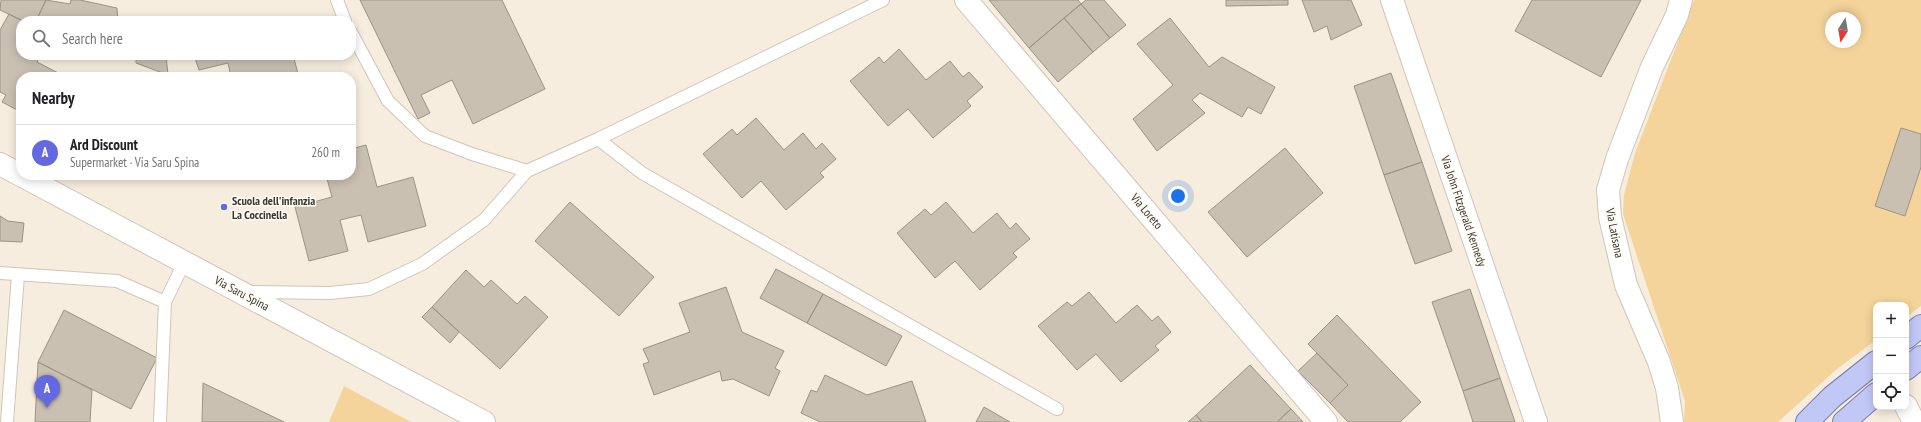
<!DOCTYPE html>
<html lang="en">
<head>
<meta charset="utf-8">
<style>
  :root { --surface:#fff; --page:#f2f2f2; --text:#202124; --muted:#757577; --line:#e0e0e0; --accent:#6469e2 }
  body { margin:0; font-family:"PT Sans Narrow",sans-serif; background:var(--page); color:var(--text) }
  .controls { position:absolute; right:12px; bottom:12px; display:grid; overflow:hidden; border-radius:8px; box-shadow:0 2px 10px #0003 }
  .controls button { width:36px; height:36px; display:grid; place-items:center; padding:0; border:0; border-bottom:1px solid var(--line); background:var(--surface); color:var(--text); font:20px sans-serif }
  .compass { position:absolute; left:1825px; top:12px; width:36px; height:36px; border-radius:50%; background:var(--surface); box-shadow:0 2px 10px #0003; rotate:191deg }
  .you { position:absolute; left:1178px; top:196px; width:14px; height:14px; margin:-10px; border:3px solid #fff; border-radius:50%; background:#1a73e8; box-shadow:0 0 0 6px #1a73e833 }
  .badge { display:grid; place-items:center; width:26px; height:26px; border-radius:50%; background:var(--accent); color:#fff; font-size:13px; font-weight:700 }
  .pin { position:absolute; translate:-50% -33px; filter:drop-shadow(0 1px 2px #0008) }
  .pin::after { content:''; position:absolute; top:21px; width:14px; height:12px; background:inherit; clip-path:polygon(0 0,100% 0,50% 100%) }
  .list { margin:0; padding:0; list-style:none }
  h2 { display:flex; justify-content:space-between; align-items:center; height:52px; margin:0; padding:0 16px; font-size:17px }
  h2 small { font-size:13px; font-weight:400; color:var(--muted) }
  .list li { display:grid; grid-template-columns:26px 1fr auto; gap:12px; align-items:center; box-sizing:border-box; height:56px; padding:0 16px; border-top:1px solid var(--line) }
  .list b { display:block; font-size:15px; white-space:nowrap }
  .list p { margin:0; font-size:13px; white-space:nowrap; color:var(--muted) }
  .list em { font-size:13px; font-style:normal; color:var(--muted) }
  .icon { flex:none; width:22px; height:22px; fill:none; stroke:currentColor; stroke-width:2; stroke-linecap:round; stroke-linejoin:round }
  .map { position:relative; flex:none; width:1921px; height:422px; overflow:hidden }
  .search { position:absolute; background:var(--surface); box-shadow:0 2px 10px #0003; left:16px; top:16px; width:340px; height:44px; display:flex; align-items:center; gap:10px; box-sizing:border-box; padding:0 14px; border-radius:16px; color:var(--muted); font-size:15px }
  .panel { position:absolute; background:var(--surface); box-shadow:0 2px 10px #0003; left:16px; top:72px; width:340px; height:108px; border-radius:16px }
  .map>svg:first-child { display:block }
  .green { fill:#f5d49b; fill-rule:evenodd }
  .building { fill:#c9c0b2; stroke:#9b9385 }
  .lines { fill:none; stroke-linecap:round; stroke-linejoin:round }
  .lane-casing { stroke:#cfc6b7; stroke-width:14 }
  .street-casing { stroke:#cfc6b7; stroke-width:24 }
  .primary-casing { stroke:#777dad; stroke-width:24 }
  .lane { stroke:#fff; stroke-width:12 }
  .street { stroke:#fff; stroke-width:22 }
  .primary { stroke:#c2c8f6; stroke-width:22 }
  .poi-dot { fill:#6469e2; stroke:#fffbf5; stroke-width:1.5 }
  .labels { text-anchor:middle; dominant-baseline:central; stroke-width:3; stroke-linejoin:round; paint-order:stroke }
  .poi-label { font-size:12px; font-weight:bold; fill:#393630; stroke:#fffbf5; text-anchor:start }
  .street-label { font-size:12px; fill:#393630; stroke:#fffbf5 }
</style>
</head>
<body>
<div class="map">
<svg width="1921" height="422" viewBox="0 0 1921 422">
  <rect width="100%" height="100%" fill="#f7edde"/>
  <!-- green -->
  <path class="green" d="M1694,0H1921V306L1906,317V305H1876V340L1837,369L1778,422H1684L1685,401L1623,214L1624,195L1635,153ZM1831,18H1855V42H1831Z
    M344,386L411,422H329Z"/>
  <!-- building -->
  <path class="building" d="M1,0H46L36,21H23L0,10Z
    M46,0L70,4L71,0H80L117,8L118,21H36Z
    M360,0H502L545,89L473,124L452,80L421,95L430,113L418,119Z
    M989,0H1078L1081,4L1029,48Z
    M1086,0H1104L1126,25L1110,38L1081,4Z
    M1226,0H1288V5L1226,6Z
    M1302,0H1351L1362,25L1331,40L1327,26L1314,32Z
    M1532,0H1641L1601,77L1515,31Z
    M1081,4L1110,38L1093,52L1064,18Z
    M9,14L23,21H21V55H40L37,62L66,77H21V112L2,102L6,95L0,92V30Z
    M1064,18L1093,52L1058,82L1029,48Z
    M1170,18L1209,67L1222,57L1275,87L1261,114L1248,107L1242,117L1200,93L1192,100L1205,113L1157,151L1133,119L1173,85L1137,44Z
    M899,49L926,80L950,61L963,77L969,72L983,87L967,101L971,106L933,138L908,109L888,126L850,81L879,57L884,63Z
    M136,55H166L168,75L136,63Z
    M194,55H293L299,77H231L228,63L199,70Z
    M1391,73L1422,162L1384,175L1354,86Z
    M756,118L784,150L803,133L816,149L822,143L836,159L820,173L824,177L786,210L761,181L742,198L703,154L732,129L737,135Z
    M1901,128L1921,134V167L1905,216L1875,206Z
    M366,145L377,187L413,177L426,226L368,242L361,215L340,220L348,251L309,261L295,207L332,197L326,175H351V149Z
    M1285,148L1323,193L1247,257L1208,212Z
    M1422,162L1452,251L1415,264L1384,175Z
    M570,202L654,277L619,316L535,241Z
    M946,202L973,233L997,213L1010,229L1016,223L1030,239L1013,253L1017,257L980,290L955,261L935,278L897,233L925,209L931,215Z
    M0,216L8,221L24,223L22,242L0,241Z
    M776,269L823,294L807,323L760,298Z
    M466,270L484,287L491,280L517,304L525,296L548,317L500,369L432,307Z
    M726,287L742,332L784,351L775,368L780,371L769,396L733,379L722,381L720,371L654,395L643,364L649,362L643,349L690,332L679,303Z
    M1470,289L1500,378L1463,391L1432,302Z
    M1089,292L1116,323L1137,305L1152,321L1158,316L1171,332L1155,346L1159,350L1121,382L1096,354L1077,370L1038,326L1067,302L1072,306Z
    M823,294L902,336L886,366L807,323Z
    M432,307L459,332L450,343L422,317Z
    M64,310L157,358L131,409L38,362Z
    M1337,315L1421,402L1400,422H1348L1330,403L1348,385L1308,344Z
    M1317,353L1348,385L1330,403L1298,371Z
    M38,362L92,390L90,422H35Z
    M1250,365L1291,409L1277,422H1202L1196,415Z
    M825,375L867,395L912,381L926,422H820L801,413L811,390L817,392Z
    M1500,378L1515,422H1473L1463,391Z
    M203,383L284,422H202Z
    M984,407L1010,422H976Z
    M1291,409L1303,422H1277Z
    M1196,415L1202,422H1188Z"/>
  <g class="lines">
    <defs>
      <path id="lane" d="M337,0L345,21
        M351,32L388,101L425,136L472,154L527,171
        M598,139L642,173L1057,409
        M0,273L117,281L165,302
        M247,292L330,293L369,289L422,264L484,220L527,171L598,139L883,0
        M7,422L18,275
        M160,422L165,302L184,263"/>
      <path id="street" d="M966,0L1326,422
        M1392,0L1536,422
        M0,164L484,422
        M1906,406L1914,422
        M1672,422L1667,388L1659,362L1626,285L1610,217L1608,190L1617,159L1652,67L1677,15L1681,0"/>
      <path id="primary" d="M1906,338L1921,326
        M1906,369L1921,357
        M1807,422L1832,397L1876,362
        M1844,422L1876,394"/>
    </defs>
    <!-- lane casing -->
    <use href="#lane" class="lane-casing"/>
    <!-- street casing -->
    <use href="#street" class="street-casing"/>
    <!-- primary casing -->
    <use href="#primary" class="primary-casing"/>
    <!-- lane -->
    <use href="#lane" class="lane"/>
    <!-- street -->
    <use href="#street" class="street"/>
    <!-- primary -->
    <use href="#primary" class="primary"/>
  </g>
  <!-- markers -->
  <circle class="poi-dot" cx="224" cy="207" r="4"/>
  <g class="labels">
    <!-- poi labels -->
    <g class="poi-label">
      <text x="232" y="200">Scuola dell'infanzia<tspan x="232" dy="14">La Coccinella</tspan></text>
    </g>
    <!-- street labels -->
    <g class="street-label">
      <text transform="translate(1147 211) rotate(50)">Via Loreto</text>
      <text transform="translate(1464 211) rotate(71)">Via John Fitzgerald Kennedy</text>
      <text transform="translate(1615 233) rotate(79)">Via Latisana</text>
      <text transform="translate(242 293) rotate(28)">Via Saru Spina</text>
    </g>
  </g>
</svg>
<div class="controls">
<button>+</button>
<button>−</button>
<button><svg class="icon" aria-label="locate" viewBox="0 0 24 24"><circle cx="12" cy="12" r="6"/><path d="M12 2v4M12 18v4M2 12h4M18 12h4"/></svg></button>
</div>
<svg class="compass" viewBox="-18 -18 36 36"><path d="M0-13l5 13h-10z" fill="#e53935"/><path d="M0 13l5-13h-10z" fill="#757577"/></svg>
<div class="you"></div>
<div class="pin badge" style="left:47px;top:408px">A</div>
<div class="search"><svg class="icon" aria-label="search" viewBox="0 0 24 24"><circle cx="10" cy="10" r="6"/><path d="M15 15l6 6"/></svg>Search here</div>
<section class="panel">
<h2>Nearby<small></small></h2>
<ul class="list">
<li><span class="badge">A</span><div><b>Ard Discount</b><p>Supermarket · Via Saru Spina</p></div><em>260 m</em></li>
</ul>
</section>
</div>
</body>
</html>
